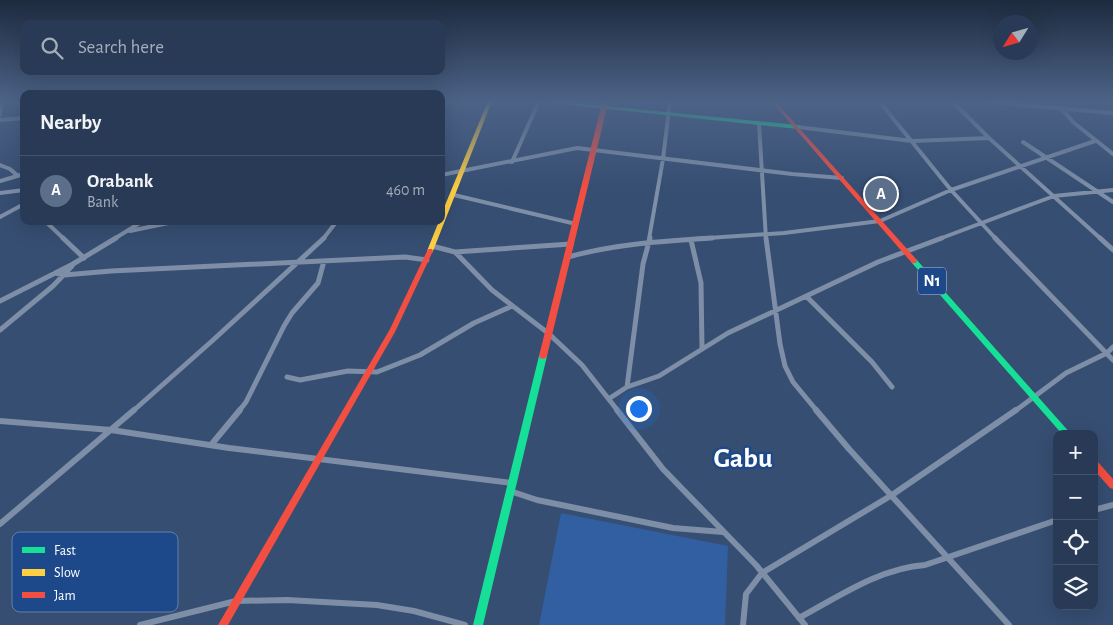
<!DOCTYPE html>
<html lang="en">
<head>
<meta charset="utf-8">
<style>
  :root { --surface:#283a56; --page:#344560; --text:#f1f3f6; --muted:#a5adb9; --line:#44546c; --accent:#bca0f2 }
  body { margin:0; font-family:"Alegreya Sans",sans-serif; background:var(--page); color:var(--text) }
  .controls { position:absolute; right:15px; bottom:15px; display:grid; overflow:hidden; border-radius:10px; box-shadow:0 5px 20px #0002 }
  .controls button { width:45px; height:45px; display:grid; place-items:center; padding:0; border:0; border-bottom:1px solid var(--line); background:var(--surface); color:var(--text); font:25px sans-serif }
  .compass { position:absolute; left:993px; top:15px; width:45px; height:45px; border-radius:50%; background:var(--surface); box-shadow:0 5px 20px #0002; rotate:233deg }
  .you { position:absolute; left:638px; top:408px; width:18px; height:18px; margin:-12px; border:4px solid #fff; border-radius:50%; background:#1a73e8; box-shadow:0 0 0 8px #1a73e833 }
  .badge { display:grid; place-items:center; width:32px; height:32px; border-radius:50%; background:var(--accent); color:#fff; font-size:16px; font-weight:700 }
  .pin { position:absolute; translate:-50% -50%; border:2px solid #fff; box-shadow:0 1px 5px #0006 }
  .list { margin:0; padding:0; list-style:none }
  h2 { display:flex; justify-content:space-between; align-items:center; height:65px; margin:0; padding:0 20px; font-size:21px }
  h2 small { font-size:16px; font-weight:400; color:var(--muted) }
  .list li { display:grid; grid-template-columns:32px 1fr auto; gap:15px; align-items:center; box-sizing:border-box; height:70px; padding:0 20px; border-top:1px solid var(--line) }
  .list b { display:block; font-size:19px; white-space:nowrap }
  .list p { margin:0; font-size:16px; white-space:nowrap; color:var(--muted) }
  .list em { font-size:16px; font-style:normal; color:var(--muted) }
  .icon { flex:none; width:28px; height:28px; fill:none; stroke:currentColor; stroke-width:2; stroke-linecap:round; stroke-linejoin:round }
  .map { position:relative; flex:none; width:1113px; height:625px; overflow:hidden }
  .search { position:absolute; background:var(--surface); box-shadow:0 5px 20px #0002; left:20px; top:20px; width:425px; height:55px; display:flex; align-items:center; gap:12px; box-sizing:border-box; padding:0 18px; border-radius:10px; color:var(--muted); font-size:19px }
  .panel { position:absolute; background:var(--surface); box-shadow:0 5px 20px #0002; left:20px; top:90px; width:425px; height:135px; border-radius:10px }
  .map>svg:first-child { display:block }
  .green { fill:#315fa1 }
  .lines { fill:none; stroke-linecap:round; stroke-linejoin:round }
  .street-far2 { stroke:#7d8ea6; stroke-width:4 }
  .street-far1 { stroke:#7d8ea6; stroke-width:5 }
  .street { stroke:#7d8ea6; stroke-width:6 }
  .fast { fill:#16e098; fill-rule:evenodd }
  .slow { fill:#ffcf43; fill-rule:evenodd }
  .jam { fill:#f24e42; fill-rule:evenodd }
  .labels { text-anchor:middle; dominant-baseline:central; stroke-width:4.5; stroke-linejoin:round; paint-order:stroke }
  .shield { fill:#1d498a; stroke:#bbc8dc; stroke-width:1 }
  .shield-label { font-size:16px; font-weight:bold; fill:#fff }
  .town-label { font-size:28px; font-weight:bold; fill:#fff; stroke:#1d498a }
  .key { fill:#1d498a; stroke:#6180ad; stroke-width:1 }
  .key-label { font-size:14px; fill:#fff }
</style>
</head>
<body>
<div class="map">
<svg width="1113" height="625" viewBox="0 0 1113 625">
  <rect width="100%" height="100%" fill="#364e72"/>
  <!-- green -->
  <path class="green" d="M561,513L728,546L725,625H539Z"/>
  <g class="lines">
    <!-- street-far2 -->
    <path class="street-far2" d="M879,101L951,190L996,239
      M952,101L989,138L1101,239
      M981,101L1113,113
      M604,107L606,101
      M1061,108L1073,122L1113,154
      M0,115L2,101
      M0,120L24,118
      M759,124L766,239
      M798,127L912,141L989,138
      M1023,142L1113,202
      M512,162L539,101
      M0,165L10,169L18,176
      M441,175L577,148L792,174L842,178
      M0,181L24,174
      M0,193L24,190
      M454,195L576,224
      M0,217L24,204
      M45,221L64,239
      M130,231L178,221
      M114,239L143,221
      M323,239L337,221
      M649,239L663,159L670,101
      M693,239L784,233L880,221L951,190L1095,141
      M939,239L1054,196L1113,190"/>
    <!-- street-far1 -->
    <path class="street-far1" d="M63,238L84,258
      M766,238L780,344L785,366L793,382L817,411
      M995,238L1113,360
      M1100,238L1113,250
      M691,240L701,283L702,348
      M432,246L455,252L492,290L548,333L582,365L618,411
      M455,252L571,244
      M568,257C615,244 663,241 712,238
      M55,273L64,275L111,271L405,257L427,260
      M807,297L872,362L892,387
      M0,301L73,264L116,238
      M0,330L53,286L72,266
      M287,377L300,380L348,371L377,372L420,355L474,323L512,306
      M627,387L643,264L650,238
      M610,398L627,387L659,376L728,333L878,262L942,238
      M133,411L212,341L324,238
      M239,411L246,402L284,326L292,313L318,283L324,261
      M1015,411L1066,373L1107,353L1113,347"/>
    <!-- street -->
    <path class="street" d="M617,410L663,469L756,565L805,625
      M816,410L849,449L1009,625
      M0,421L111,430L229,448L512,483
      M211,445L240,410
      M510,491L537,500L673,528L723,532
      M1094,510L1113,505
      M0,524L134,410
      M799,618C838,597 880,568 925,565L1057,520
      M140,625L236,601L287,600L377,605L414,611L465,625
      M743,625L746,594L762,573L892,495L1016,410"/>
    <!-- fast -->
    <path class="fast" d="M541,101H554L798,125L801,127L798,129L543,102Z
      M912,259H916L1071,434H1062L912,263L911,261Z
      M543,353L546,354L547,356L483,625H473L539,356L540,354Z"/>
    <!-- slow -->
    <path class="slow" d="M488,101H492L433,251L432,253H428L427,251L439,221H441V215Z"/>
    <!-- jam -->
    <path class="jam" d="M771,101H775L916,259L917,261L916,263H912Z
      M604,105L607,107L547,356L546,358L543,359L540,358L539,356L601,107Z
      M428,249H432L433,251L395,332L228,625H218L390,329Z
      M1094,460L1097,461L1113,479V489L1110,488L1094,470Z"/>
  </g>
  <!-- sky -->
  <linearGradient id="sky" x2="0" y2="1"><stop stop-color="#1e2b3f"/><stop offset="0.54" stop-color="#4c6387"/><stop offset="1" stop-color="#4c6387" stop-opacity="0"/></linearGradient>
  <rect width="1113" height="188" fill="url(#sky)"/>
  <g class="labels">
    <!-- shield labels -->
    <rect class="shield" x="918" y="267.5" width="28" height="27" rx="4"/>
    <g class="shield-label">
      <text x="932" y="281">N1</text>
    </g>
    <!-- town labels -->
    <g class="town-label">
      <text x="743" y="459">Gabu</text>
    </g>
  </g>
  <!-- legend -->
  <rect x="12" y="532" width="166" height="80" rx="8" class="key"/>
  <rect x="22" y="547" width="23" height="6" fill="#16e098"/>
  <rect x="22" y="569" width="23" height="7" fill="#ffcf43"/>
  <rect x="22" y="592" width="23" height="6" fill="#f24e42"/>
  <g class="key-label">
    <text x="54" y="555">Fast</text>
    <text x="54" y="577">Slow</text>
    <text x="54" y="600">Jam</text>
  </g>
</svg>
<div class="controls">
<button>+</button>
<button>−</button>
<button><svg class="icon" aria-label="locate" viewBox="0 0 24 24"><circle cx="12" cy="12" r="6"/><path d="M12 2v4M12 18v4M2 12h4M18 12h4"/></svg></button>
<button><svg class="icon" aria-label="layers" viewBox="0 0 24 24"><path d="M12 4l9 5-9 5-9-5zM3 14l9 5 9-5"/></svg></button>
</div>
<svg class="compass" viewBox="-18 -18 36 36"><path d="M0-13l5 13h-10z" fill="#e53935"/><path d="M0 13l5-13h-10z" fill="#a5adb9"/></svg>
<div class="you"></div>
<div class="pin badge" style="left:881px;top:194px;background:#5c6f8a">A</div>
<div class="search"><svg class="icon" aria-label="search" viewBox="0 0 24 24"><circle cx="10" cy="10" r="6"/><path d="M15 15l6 6"/></svg>Search here</div>
<section class="panel">
<h2>Nearby<small></small></h2>
<ul class="list">
<li><span class="badge" style="background:#5c6f8a">A</span><div><b>Orabank</b><p>Bank</p></div><em>460 m</em></li>
</ul>
</section>
</div>
</body>
</html>
